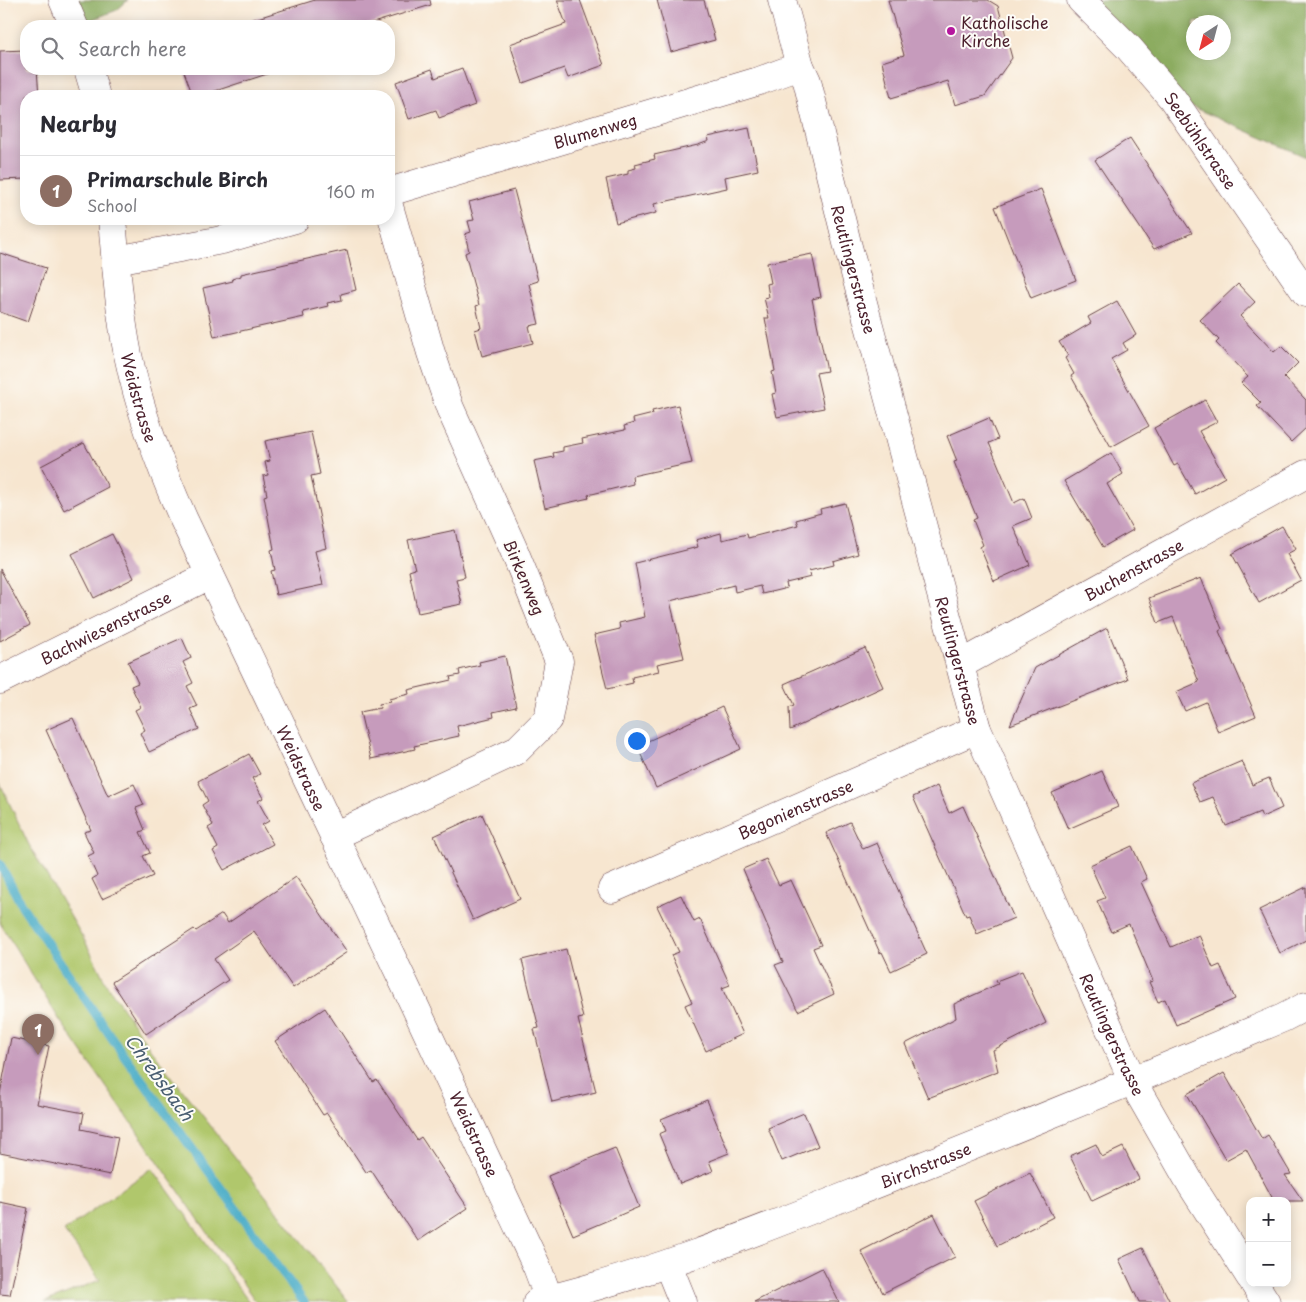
<!DOCTYPE html>
<html lang="en">
<head>
<meta charset="utf-8">
<style>
  :root { --surface:#fff; --page:#f7f7f7; --text:#2b2b33; --muted:#7c7c81; --line:#e1e1e2; --accent:#7c3aed }
  body { margin:0; font-family:"Playpen Sans",sans-serif; background:var(--page); color:var(--text) }
  .controls { position:absolute; right:15px; bottom:15px; display:grid; overflow:hidden; border-radius:10px; box-shadow:0 2px 12px #0003 }
  .controls button { width:45px; height:45px; display:grid; place-items:center; padding:0; border:0; border-bottom:1px solid var(--line); background:var(--surface); color:var(--text); font:25px sans-serif }
  .compass { position:absolute; left:1186px; top:15px; width:45px; height:45px; border-radius:50%; background:var(--surface); box-shadow:0 2px 12px #0003; rotate:216deg }
  .you { position:absolute; left:636px; top:740px; width:18px; height:18px; margin:-12px; border:4px solid #fff; border-radius:50%; background:#1a73e8; box-shadow:0 0 0 8px #1a73e833 }
  .badge { display:grid; place-items:center; width:32px; height:32px; border-radius:50%; background:var(--accent); color:#fff; font-size:16px; font-weight:700 }
  .pin { position:absolute; translate:-50% -41px; filter:drop-shadow(0 1px 2px #0008) }
  .pin::after { content:''; position:absolute; top:26px; width:18px; height:15px; background:inherit; clip-path:polygon(0 0,100% 0,50% 100%) }
  .list { margin:0; padding:0; list-style:none }
  h2 { display:flex; justify-content:space-between; align-items:center; height:65px; margin:0; padding:0 20px; font-size:21px }
  h2 small { font-size:16px; font-weight:400; color:var(--muted) }
  .list li { display:grid; grid-template-columns:32px 1fr auto; gap:15px; align-items:center; box-sizing:border-box; height:70px; padding:0 20px; border-top:1px solid var(--line) }
  .list b { display:block; font-size:19px; white-space:nowrap }
  .list p { margin:0; font-size:16px; white-space:nowrap; color:var(--muted) }
  .list em { font-size:16px; font-style:normal; color:var(--muted) }
  .icon { flex:none; width:28px; height:28px; fill:none; stroke:currentColor; stroke-width:2; stroke-linecap:round; stroke-linejoin:round }
  .map { position:relative; flex:none; width:1306px; height:1302px; overflow:hidden }
  .search { position:absolute; background:var(--surface); box-shadow:0 2px 12px #0003; left:20px; top:20px; width:375px; height:55px; display:flex; align-items:center; gap:12px; box-sizing:border-box; padding:0 18px; border-radius:20px; color:var(--muted); font-size:19px }
  .panel { position:absolute; background:var(--surface); box-shadow:0 2px 12px #0003; left:20px; top:90px; width:375px; height:135px; border-radius:20px }
  .map>svg:first-child { display:block }
  .green { fill:#b0c76c; stroke:#7d734c }
  .forest { fill:#8cac60; stroke:#6b6646; fill-rule:evenodd }
  .lines { fill:none; stroke-linecap:round; stroke-linejoin:round }
  .stream { stroke:#47abc6; stroke-width:9 }
  .building { fill:#c69bbc }
  .minor-casing { stroke:#643d44; stroke-width:29 }
  .minor { stroke:#fff; stroke-width:28 }
  .poi-dot { fill:#b5179e; stroke:#fdfcf7; stroke-width:2 }
  .labels { text-anchor:middle; dominant-baseline:central; stroke-width:4; stroke-linejoin:round; paint-order:stroke }
  .poi-label { font-size:16px; fill:#4a1f2b; stroke:#fdfcf7; text-anchor:start }
  .street-label { font-size:16px; fill:#4a1f2b; stroke:#fdfcf7 }
  .water-label { font-size:18px; font-style:italic; fill:#495e71; stroke:#fdfcf7 }
</style>
</head>
<body>
<div class="map">
<svg width="1306" height="1302" viewBox="0 0 1306 1302">
  <rect width="100%" height="100%" fill="#fdfcf7"/>
  <filter id="ink" filterUnits="userSpaceOnUse"><feTurbulence type="fractalNoise" baseFrequency=".02" numOctaves="2"/><feDisplacementMap in="SourceGraphic" scale="10" xChannelSelector="R" yChannelSelector="G"/><feConvolveMatrix kernelMatrix="1 2 1 2 8 2 1 2 1" color-interpolation-filters="sRGB"/></filter>
  <filter id="wash" filterUnits="userSpaceOnUse"><feTurbulence type="fractalNoise" baseFrequency=".0096" numOctaves="4" result="noise"/><feDisplacementMap in="SourceGraphic" scale="20" xChannelSelector="R" yChannelSelector="G"/><feGaussianBlur stdDeviation="1.12" result="paint"/><feColorMatrix in="noise" values="0 0 0 0 0 0 0 0 0 0 0 0 0 0 0 0 0 1.4 0 .05"/><feComposite in="paint" operator="in"/></filter>
  <g filter="url(#wash)">
    <rect width="100%" height="100%" fill="#f7e6d0"/>
    <!-- green -->
    <path class="green" d="M0,783L28,843L86,943L107,985L151,1050L349,1302H256L59,1019L0,923Z
      M152,1168L249,1302H45L100,1280L64,1231Z"/>
    <!-- forest -->
    <path class="forest" d="M63,0H128L117,10L75,26Z
      M1081,0H1306V157L1172,98ZM1194,22H1224V52H1194Z"/>
    <g class="lines">
      <!-- stream -->
      <path class="stream" d="M0,864L22,906L118,1047L304,1302"/>
    </g>
    <g id="blocks">
      <!-- building -->
      <path class="building" d="M315,0H430L431,5L363,26H248V21Z
        M557,0H580L604,65L568,78L564,68L523,83L510,44L566,24Z
        M657,0H704L715,40L671,52Z
        M888,0H988L998,6L1012,58L985,96L955,105L948,81L891,98L882,62L904,55Z
        M26,50V69H37L39,96H26V179L0,180V51Z
        M462,68L475,105L439,118L436,110L409,119L396,82L432,69L435,78Z
        M183,69H269L270,73L200,96H193Z
        M749,128L758,170L725,177L727,188L654,204L656,213L616,223L606,179L628,174V170L636,168L635,164L655,159L654,155L698,145L709,141L708,137Z
        M1130,138L1173,204L1192,233L1154,249L1139,226L1095,160Z
        M1041,189L1076,280L1031,298L995,207Z
        M514,190L538,281L529,284L539,324L529,326L533,343L482,356L475,330L481,328L476,306L479,305L465,253L469,251L465,234L471,232L468,221L474,220L469,202Z
        M347,250L356,290L341,294L342,300L327,303L328,306L303,312L304,317L214,337L203,288L233,281L232,279L241,276V274Z
        M0,253L46,268L28,322L0,312Z
        M812,254L821,297L812,299L827,371L816,373L824,408L777,417L772,394L776,393L772,372L775,371L765,318H769L764,298L769,297L767,284L771,283L767,263Z
        M1238,284L1255,302L1240,316L1274,352L1281,346L1298,363L1284,377L1306,400V428L1291,442L1257,406L1261,403L1241,383L1248,377L1216,343L1219,340L1200,320Z
        M1117,301L1136,335L1123,343L1127,350L1111,359L1149,426L1111,447L1071,376L1074,374L1065,358L1068,356L1059,342L1091,323L1088,317Z
        M1205,400L1217,422L1199,431L1225,477L1195,494L1178,464L1174,466L1154,428Z
        M678,405L692,463L632,476L633,484L588,495L589,498L545,508L534,461L554,457L553,453L563,451V447L583,443L582,439L625,430L624,426L634,423L633,419L653,414L652,411Z
        M989,418L998,439L989,443L1014,503L1024,498L1032,518L1013,526L1030,565L994,581L980,547L983,545L973,520L977,518L954,462L957,461L947,436Z
        M311,432L320,474L311,476L326,548L315,551L323,585L276,595L271,571L275,570L271,550L274,549L264,496L267,495L263,476L268,475L265,462L270,461L265,441Z
        M84,443L108,487L64,510L41,466Z
        M1111,453L1123,474L1107,484L1133,530L1103,547L1064,481Z
        M845,503L858,554L833,561L834,565L809,571L811,577L786,583L787,588L762,594L760,586L735,592L734,585L670,601L684,658L657,664L659,671L632,677L633,683L607,689L594,635L620,629L619,623L645,617L635,563L698,547L696,540L721,533L722,540L747,534L748,538L798,525L796,520L821,513L820,509Z
        M1282,526L1296,549L1287,554L1301,580L1259,603L1232,554Z
        M455,530L465,577L456,579L462,604L418,613L409,571L415,569L408,540Z
        M112,534L134,578L94,598L72,554Z
        M0,569L30,625L0,641Z
        M1201,578L1222,629L1219,631L1256,716L1218,732L1206,702L1185,711L1176,692L1199,682L1173,617L1158,623L1149,598Z
        M1107,628L1128,679L1010,725L1035,668Z
        M182,638L191,658L183,662L193,683L187,686L197,706L190,709L199,729L149,752L140,733L145,730L135,710L141,707L131,686L138,683L128,662Z
        M865,648L883,687L790,730L789,707L794,705L784,684Z
        M505,656L516,707L493,712L494,717L457,726L459,736L414,746L415,749L371,759L360,712L380,708L379,704L390,702L389,699L409,694L408,690L451,680L450,677L460,675L459,670L480,665L479,662Z
        M722,707L741,749L656,788L637,746Z
        M73,718L108,796L134,784L144,805L136,808L145,830L140,832L150,853L143,856L153,876L102,899L92,879L97,876L88,856L94,853L84,832L91,830L46,730Z
        M249,754L260,774L252,778L263,798L258,801L269,821L262,825L273,844L224,870L213,851L218,848L208,828L213,825L202,805L208,801L198,781Z
        M1242,761L1252,785L1269,778L1282,808L1262,817L1260,812L1226,826L1213,797L1200,802L1191,783Z
        M1102,771L1118,807L1068,829L1052,793Z
        M937,786L949,813L963,806L1014,918L977,934L969,915L966,916L913,797Z
        M482,814L520,899L473,920L434,836Z
        M850,822L863,849L877,843L927,954L891,971L882,952L880,953L826,833Z
        M1132,846L1147,879L1141,882L1171,947L1199,935L1213,968L1220,965L1235,999L1176,1025L1165,999L1158,1002L1149,982L1153,981L1129,924L1111,932L1097,901L1105,898L1090,865Z
        M766,859L779,885L791,880L821,945L813,948L834,994L798,1011L775,965L783,962L743,869Z
        M296,877L347,952L293,988L254,931L214,959L228,980L146,1034L112,982L194,929L196,931L222,914L228,923Z
        M1306,887V940L1280,953L1259,910Z
        M681,895L694,922L700,919L730,985L722,988L743,1034L706,1051L685,1005L692,1002L671,955L679,952L657,906Z
        M566,949L583,1018L578,1019L596,1092L552,1102L534,1029L539,1028L522,960Z
        M1022,971L1046,1023L993,1050L998,1071L928,1098L905,1044L956,1018L954,1004L998,984L996,981Z
        M325,1008L373,1082L377,1080L417,1140L421,1137L468,1208L418,1241L371,1170L366,1172L327,1113L323,1115L275,1041Z
        M11,1038L49,1046L37,1104L84,1113L81,1129L118,1137L110,1175L0,1153V1094Z
        M1224,1073L1262,1139L1268,1135L1291,1174L1285,1175L1303,1201H1274L1246,1149L1226,1160L1187,1094Z
        M707,1100L729,1153L709,1161L713,1171L680,1184L659,1134L666,1131L661,1119Z
        M804,1113L818,1146L782,1161L768,1128Z
        M1096,1144L1102,1157L1123,1147L1139,1179L1092,1201L1070,1156Z
        M615,1148L639,1207L573,1235L548,1176Z
        M1030,1173L1053,1217L997,1246L974,1201Z
        M0,1202L28,1208L10,1295L0,1294Z
        M934,1214L955,1257L883,1293L861,1251Z
        M1143,1248L1170,1302H1139L1119,1259Z
        M822,1268L839,1302H754Z"/>
    </g>
  </g>
  <g filter="url(#ink)">
    <use href="#blocks" fill-opacity="0" stroke="#643d44" stroke-width="1"/>
    <g class="lines">
      <defs>
        <g id="minor">
          <path d="M63,0L74,26"/>
          <path id="s1" d="M782,0L800,66L807,81L847,243L977,729L1127,1068L1135,1081L1140,1095L1192,1186L1250,1277"/>
          <path id="s2" d="M1081,0L1129,48L1172,98L1306,293"/>
          <path d="M88,69L96,96"/>
          <path id="s3" d="M389,192L759,81L800,66"/>
          <path id="s4" d="M112,219C116,264 119,310 128,355C140,412 160,467 184,520L404,983L537,1267L549,1299"/>
          <path d="M116,260L222,240L295,219"/>
          <path id="s5" d="M960,665L1306,474"/>
          <path id="s6" d="M0,680L210,575"/>
          <path d="M334,836L516,751L548,719L559,661L513,548L450,408L431,353L389,206"/>
          <path id="s7" d="M612,889L977,729"/>
          <path d="M668,1265L683,1302"/>
          <path d="M1254,1283L1266,1302"/>
          <path id="s8" d="M537,1302C653,1274 763,1229 874,1185C1011,1131 1148,1075 1283,1018L1306,1006"/>
        </g>
      </defs>
      <!-- minor casing -->
      <use href="#minor" class="minor-casing"/>
      <!-- minor -->
      <use href="#minor" class="minor"/>
    </g>
  </g>
  <!-- markers -->
  <circle class="poi-dot" cx="951" cy="31" r="5"/>
  <g class="labels">
    <!-- poi labels -->
    <g class="poi-label">
      <text x="961" y="22">Katholische<tspan x="961" dy="18">Kirche</tspan></text>
    </g>
    <!-- street labels -->
    <g class="street-label">
      <text stroke="none"><textPath href="#s3" startOffset="215">Blumenweg</textPath></text>
      <text stroke="none"><textPath href="#s2" startOffset="185">Seebühlstrasse</textPath></text>
      <text stroke="none"><textPath href="#s1" startOffset="279">Reutlingerstrasse</textPath></text>
      <text stroke="none"><textPath href="#s4" startOffset="181">Weidstrasse</textPath></text>
      <text stroke="none"><textPath href="#s5" startOffset="198">Buchenstrasse</textPath></text>
      <text transform="translate(525 577) rotate(67)">Birkenweg</text>
      <text stroke="none"><textPath href="#s6" startOffset="118">Bachwiesenstrasse</textPath></text>
      <text stroke="none"><textPath href="#s1" startOffset="684">Reutlingerstrasse</textPath></text>
      <text stroke="none"><textPath href="#s4" startOffset="586">Weidstrasse</textPath></text>
      <text stroke="none"><textPath href="#s7" startOffset="200">Begonienstrasse</textPath></text>
      <text stroke="none"><textPath href="#s1" startOffset="1089">Reutlingerstrasse</textPath></text>
      <text stroke="none"><textPath href="#s4" startOffset="991">Weidstrasse</textPath></text>
      <text stroke="none"><textPath href="#s8" startOffset="412">Birchstrasse</textPath></text>
    </g>
    <!-- water labels -->
    <g class="water-label">
      <text transform="translate(160 1077) rotate(54)">Chrebsbach</text>
    </g>
  </g>
</svg>
<div class="controls">
<button>+</button>
<button>−</button>
</div>
<svg class="compass" viewBox="-18 -18 36 36"><path d="M0-13l5 13h-10z" fill="#e53935"/><path d="M0 13l5-13h-10z" fill="#7c7c81"/></svg>
<div class="you"></div>
<div class="pin badge" style="left:38px;top:1055px;background:#8d6e63">1</div>
<div class="search"><svg class="icon" aria-label="search" viewBox="0 0 24 24"><circle cx="10" cy="10" r="6"/><path d="M15 15l6 6"/></svg>Search here</div>
<section class="panel">
<h2>Nearby<small></small></h2>
<ul class="list">
<li><span class="badge" style="background:#8d6e63">1</span><div><b>Primarschule Birch</b><p>School</p></div><em>160 m</em></li>
</ul>
</section>
</div>
</body>
</html>
